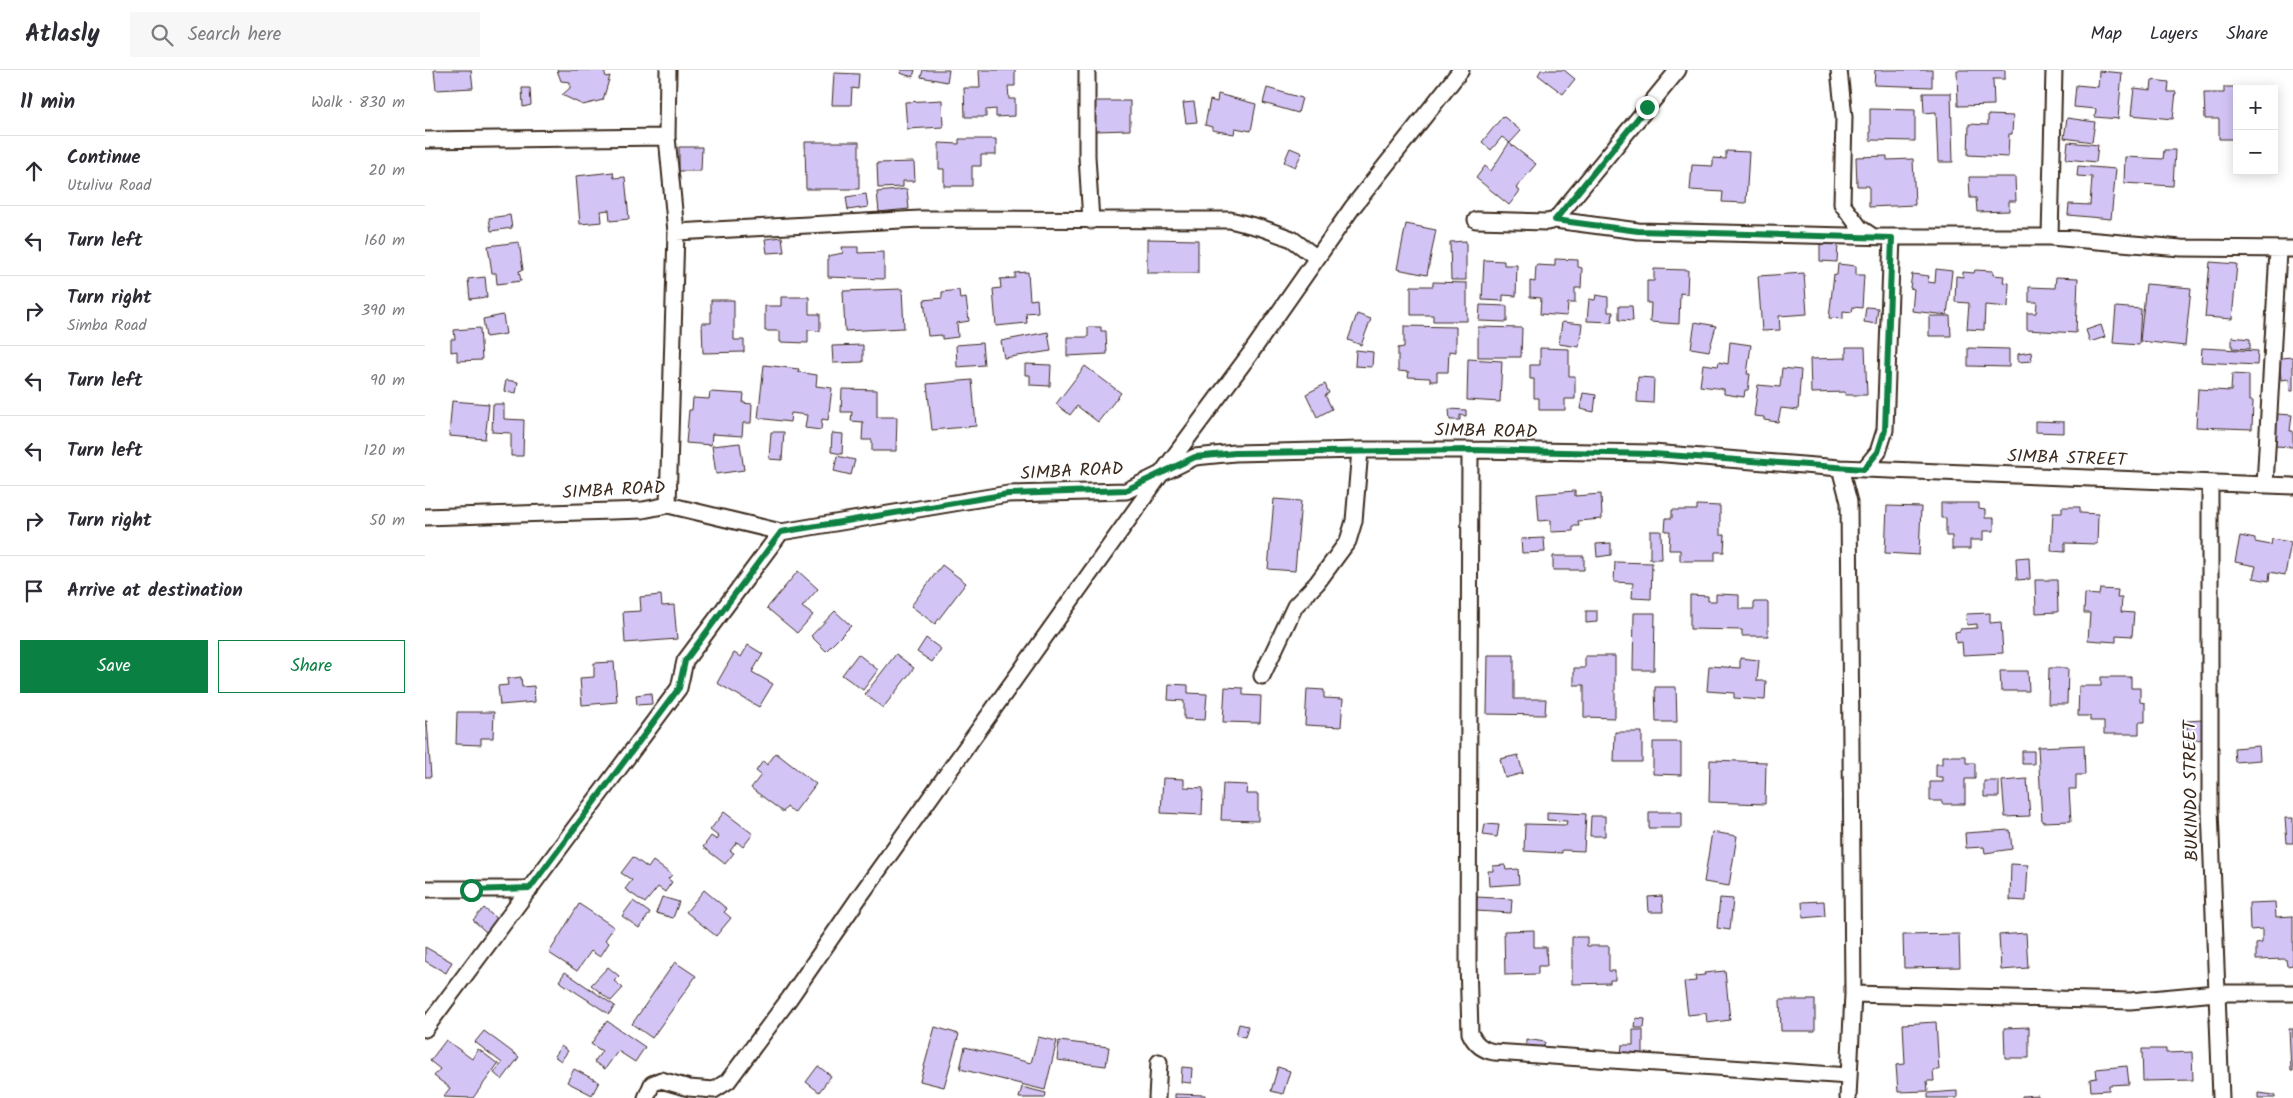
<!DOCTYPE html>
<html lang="en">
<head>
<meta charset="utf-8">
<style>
  :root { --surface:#fff; --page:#f7f7f7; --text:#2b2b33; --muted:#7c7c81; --line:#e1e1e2; --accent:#0b8043 }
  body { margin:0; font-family:Kalam,sans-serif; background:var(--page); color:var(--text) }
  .controls { position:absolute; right:15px; top:15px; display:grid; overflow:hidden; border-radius:0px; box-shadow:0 2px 12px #0003 }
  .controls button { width:45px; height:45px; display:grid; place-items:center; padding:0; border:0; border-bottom:1px solid var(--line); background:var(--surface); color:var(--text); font:25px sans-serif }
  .stop { position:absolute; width:15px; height:15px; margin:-11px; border:4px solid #0b8043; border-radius:50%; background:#fff }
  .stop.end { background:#0b8043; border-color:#fff; box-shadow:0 1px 5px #0008 }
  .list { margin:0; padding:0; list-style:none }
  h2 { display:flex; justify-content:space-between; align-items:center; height:65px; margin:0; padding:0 20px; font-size:21px }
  h2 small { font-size:16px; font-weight:400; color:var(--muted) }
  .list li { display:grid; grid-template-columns:32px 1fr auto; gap:15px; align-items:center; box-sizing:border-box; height:70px; padding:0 20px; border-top:1px solid var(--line) }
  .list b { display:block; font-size:19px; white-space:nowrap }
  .list p { margin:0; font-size:16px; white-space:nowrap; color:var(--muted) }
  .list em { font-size:16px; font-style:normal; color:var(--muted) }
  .actions { display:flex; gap:10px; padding:15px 20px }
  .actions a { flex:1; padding:11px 0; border:1px solid var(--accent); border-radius:0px; text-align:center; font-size:18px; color:var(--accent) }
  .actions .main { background:var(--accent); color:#fff }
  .icon { flex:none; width:28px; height:28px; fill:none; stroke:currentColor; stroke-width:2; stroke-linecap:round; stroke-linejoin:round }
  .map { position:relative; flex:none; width:1868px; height:1028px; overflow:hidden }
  header { display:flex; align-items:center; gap:30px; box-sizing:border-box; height:70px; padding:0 25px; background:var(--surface); border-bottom:1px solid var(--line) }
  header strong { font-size:24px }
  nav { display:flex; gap:28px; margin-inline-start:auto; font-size:18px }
  .search { width:350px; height:45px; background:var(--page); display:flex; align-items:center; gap:12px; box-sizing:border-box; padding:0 18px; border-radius:0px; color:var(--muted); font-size:19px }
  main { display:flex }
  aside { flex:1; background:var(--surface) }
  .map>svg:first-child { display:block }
  .building { fill:#d3c4f6; stroke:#3b2a1e }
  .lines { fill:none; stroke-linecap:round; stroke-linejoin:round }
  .street-casing { stroke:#3b2a1e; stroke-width:19 }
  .street { stroke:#fff; stroke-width:15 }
  .route { stroke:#0b8043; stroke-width:6 }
  .labels { text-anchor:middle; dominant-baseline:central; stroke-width:4; stroke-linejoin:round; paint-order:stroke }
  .street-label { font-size:18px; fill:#3b2a1e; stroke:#fff }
</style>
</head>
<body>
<header>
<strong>Atlasly</strong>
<div class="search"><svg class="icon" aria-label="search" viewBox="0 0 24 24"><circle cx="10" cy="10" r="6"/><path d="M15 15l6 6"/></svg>Search here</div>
<nav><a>Map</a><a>Layers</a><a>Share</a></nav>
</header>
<main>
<aside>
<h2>11 min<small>Walk · 830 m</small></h2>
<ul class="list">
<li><svg class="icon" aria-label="ahead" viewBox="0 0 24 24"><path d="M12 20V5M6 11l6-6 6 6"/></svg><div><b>Continue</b><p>Utulivu Road</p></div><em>20 m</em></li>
<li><svg class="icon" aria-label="left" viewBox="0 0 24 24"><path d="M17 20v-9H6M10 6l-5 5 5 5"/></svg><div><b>Turn left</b></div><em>160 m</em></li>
<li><svg class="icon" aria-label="right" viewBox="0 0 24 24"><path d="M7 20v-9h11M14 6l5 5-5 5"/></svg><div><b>Turn right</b><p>Simba Road</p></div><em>390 m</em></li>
<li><svg class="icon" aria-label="left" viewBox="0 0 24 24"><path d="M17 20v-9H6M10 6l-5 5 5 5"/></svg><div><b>Turn left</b></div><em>90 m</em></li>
<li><svg class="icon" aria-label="left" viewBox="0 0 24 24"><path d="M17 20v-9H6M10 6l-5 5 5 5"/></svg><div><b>Turn left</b></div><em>120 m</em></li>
<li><svg class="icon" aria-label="right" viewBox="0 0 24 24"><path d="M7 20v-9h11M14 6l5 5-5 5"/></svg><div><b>Turn right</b></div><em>50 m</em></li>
<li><svg class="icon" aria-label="arrive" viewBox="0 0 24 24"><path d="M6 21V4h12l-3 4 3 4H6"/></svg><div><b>Arrive at destination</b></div></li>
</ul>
<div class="actions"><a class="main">Save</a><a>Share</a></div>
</aside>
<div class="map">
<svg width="1868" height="1028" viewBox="0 0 1868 1028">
  <rect width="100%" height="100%" fill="#fff"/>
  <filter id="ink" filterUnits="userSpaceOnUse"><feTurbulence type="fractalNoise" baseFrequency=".02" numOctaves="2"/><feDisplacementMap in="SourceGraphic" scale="10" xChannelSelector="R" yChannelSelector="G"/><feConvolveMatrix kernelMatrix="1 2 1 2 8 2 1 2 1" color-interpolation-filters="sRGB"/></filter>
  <g filter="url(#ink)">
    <!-- building -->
    <path class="building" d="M9,0H46L48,18L11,20Z
      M132,0H179L181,7L185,6L178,30L158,35L137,25L145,18V12L136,11Z
      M476,0H490L488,7L475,3Z
      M498,0H524L522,12L496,7Z
      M554,0H590V16H583L584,29H590V46L571,47V39L561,40V47H540L539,18H555Z
      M1116,0H1139L1150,9L1138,24L1113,5Z
      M1450,0H1507V17L1449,15Z
      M1532,0H1580V9H1568L1569,35L1533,36Z
      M1674,1L1697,3L1693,49L1670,47L1671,39L1649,37L1651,15L1673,17Z
      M409,3L434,4L433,19L427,18L426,35H407Z
      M1727,10L1744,12L1743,22H1751L1748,49L1706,45L1709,18L1726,20Z
      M1799,17H1810L1812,21V69H1794V49H1780L1779,23H1799Z
      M97,18H105L106,35L98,37Z
      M842,18L877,28L873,43L838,33Z
      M1498,23H1526L1528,92H1513L1511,42L1499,43Z
      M793,24L831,34L826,61L810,58L809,64L787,60V57L780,55L785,30L792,32Z
      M517,30L518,57L482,59L480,32Z
      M669,31H705V60L670,61Z
      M769,32L772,52L761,53L758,33Z
      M1445,39L1490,40V71L1445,70Z
      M1563,45L1588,46L1587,64H1584L1583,87L1543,85L1544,54L1563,55Z
      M1078,46L1096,61L1085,73L1077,67L1066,80L1057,72Z
      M1642,48L1670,52L1667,72L1639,68Z
      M534,69H571V85H556V96H547V116H519V99H514V73L534,74Z
      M380,72H434V119H381Z
      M1643,72L1673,75L1671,92L1641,89Z
      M1084,73L1111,94L1091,118L1095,121L1084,135L1051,108L1060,96L1066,101Z
      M254,77H277L276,101H254Z
      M865,78L877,83L870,97L859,92Z
      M1739,80H1750L1748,116L1699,113L1700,87L1738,89Z
      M1301,81L1324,82L1321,133L1297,132L1298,122L1265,120L1267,95L1288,96V88L1301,89Z
      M1462,86V90L1488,89L1490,135L1444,137V116H1432L1431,87Z
      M489,92L490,111H478V117L453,118L452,93Z
      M1653,96L1691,99L1686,149L1643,145L1644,134L1665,135L1667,107L1652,106Z
      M188,102L189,108L200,107L204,149L185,151L184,140L176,141L177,152L155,154L151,106Z
      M1544,107H1590L1591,131H1584V141L1552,142L1551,128H1545Z
      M482,119L484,139L454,142L452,122Z
      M441,124L443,137L423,140L421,127Z
      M85,145L87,158L66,161L64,148Z
      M981,154L1011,160L1002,205L972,199Z
      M357,167L359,182L342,183L340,169Z
      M722,169L773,170V203H722Z
      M1041,171V210H1026L1025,172Z
      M94,172L98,200L94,201L96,211L72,214L71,203H67L63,176Z
      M1395,172L1413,173L1412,192L1395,191Z
      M417,177H433V183L459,182V209L403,207V186L418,183Z
      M1130,189L1153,190V197L1157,198L1156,218H1150V233H1143L1142,246L1115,244L1116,228L1105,227V211L1110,212L1111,195L1130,196Z
      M1059,190L1079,191V195H1092L1091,226L1078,225V231L1057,230Z
      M1785,192L1812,194L1807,249L1780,247Z
      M1413,194L1431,196V205H1439L1437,238L1428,237L1427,242L1418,241V249L1404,248L1409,204L1412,205Z
      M1229,199L1263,200L1262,224L1255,223L1254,254L1225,252L1226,233H1222V211H1229Z
      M1511,199L1527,201L1522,245L1487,241L1489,219L1485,218L1487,204L1504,206L1503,212L1510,213Z
      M1550,200L1568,201V205L1579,206L1578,212L1584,213L1583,237L1560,235L1559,260L1542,259L1544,233L1530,232L1531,206L1538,207V202L1549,203Z
      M603,202L605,230L612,229L613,242L601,243L602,253L571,256L568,219L576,218L575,209L590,208V203Z
      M1379,203L1382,244L1354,246L1355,260L1337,261L1333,206Z
      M60,207L62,227L45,229L43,209Z
      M1631,207L1653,208L1651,263L1602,260V243H1611L1612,232H1604V217L1630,218Z
      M1008,212L1042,213V251H1008V245H986V216H1008Z
      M1721,214L1766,218L1760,276L1715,271Z
      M477,219L479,258L420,261L418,221Z
      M534,220L535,229L541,228L544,251L532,253L533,267L517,269V265L503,266L499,230L517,228V222Z
      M1171,225L1183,227V242H1188L1187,252L1162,251L1164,229L1170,230Z
      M356,227H384V244H395V261L383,260V273L355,272V261H340V236H356Z
      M286,230H309V270H319V282L278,283L277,253H286Z
      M1055,235L1082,236V252L1054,251Z
      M1194,236H1207L1208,251L1194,250Z
      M1441,237L1453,238L1451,254L1439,252Z
      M1691,237L1716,239L1714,275L1688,273Z
      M932,244L946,249L936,275L923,270Z
      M78,245L81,264L61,267L58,249Z
      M1504,246H1525L1526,266H1504Z
      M1137,252L1157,254L1154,277L1134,274Z
      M1270,252L1291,256L1284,281L1266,278Z
      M1676,255L1680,267L1665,272L1661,260Z
      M979,256L1031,257V282L1024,281L1023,302H1012V311H1005V308L983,307L984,302L973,301V278L979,277Z
      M663,257H676V261H681L682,284L642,286V267H663Z
      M1053,257L1097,258L1096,287H1053Z
      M55,258L57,290L32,291V281L26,282V269H30L29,260Z
      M623,262L626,281L579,288L576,271Z
      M1807,267L1825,269V279L1807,278Z
      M1305,272L1326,275L1322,304H1325L1323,320H1320L1319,327L1299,324V319L1275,316L1278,294L1293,296L1294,292L1303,294Z
      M557,273L559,295L532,297L531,275Z
      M438,275V292L408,293L407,276Z
      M1421,277H1440L1442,325H1420V322L1386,323L1385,289L1421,288Z
      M1115,278L1144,279V306H1150V329H1140V340H1114V328H1109V309H1105V295H1115Z
      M1543,278L1584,279V297L1543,296Z
      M1777,278L1833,281L1832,295L1776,292Z
      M931,280L948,282L947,297L930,296Z
      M1606,282L1607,291L1593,292V284Z
      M1868,287V321H1865L1864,309L1856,310L1854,288Z
      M1043,289L1077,291L1075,332L1042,330Z
      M600,294L626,295L625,316L605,315V305H600Z
      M339,295L374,299L373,302L392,305L391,316L407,318L403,350L397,349L396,360L380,358L382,345L366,343L365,352L333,348Z
      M660,296L696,323L673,352L652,336L645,345L631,334Z
      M1357,298L1376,300L1373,340L1356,338L1353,352L1339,350V347L1329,346L1333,315L1355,317Z
      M1807,304L1824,305V331H1828L1827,359L1771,357L1773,319L1806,321Z
      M1213,307L1229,308L1228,333L1212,332Z
      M81,310L93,312L91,323L79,321Z
      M547,310L551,356L507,360L502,314Z
      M900,314L904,323L900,325L907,339L892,347L881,324Z
      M417,319L452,320V347H472L471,381H447V370H437L438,352L426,351L427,342H416Z
      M285,322L319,324L318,333L327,334L326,353H318L317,366L287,364L286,375L261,373L264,340H267L268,328L284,329Z
      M1158,323L1171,325L1169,342L1155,339Z
      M27,331L64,334L60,369L24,366Z
      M68,334H79V349L99,350L98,386H86V363L67,362Z
      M1024,339L1041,340V346L1035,345V350H1025Z
      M1852,344L1867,345L1865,361H1868V377L1850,376Z
      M1610,351L1639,352V363L1610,362Z
      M346,362H359L357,390L344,389Z
      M407,363L418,364L417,384L406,382Z
      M315,373L319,400L291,404L287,376Z
      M412,386L430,390L426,405L409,401Z
      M1150,421V426L1176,424L1177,449L1153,451L1154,456H1148V461L1126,462V450L1114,451L1112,424Z
      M849,429L876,431L870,501L843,499Z
      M1516,433H1554V439L1560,440V448H1569V461H1558V470H1545V479H1527V466H1521V448H1516Z
      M1272,435L1295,436V465H1300L1299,482H1290V491H1255V480H1244L1245,461H1240L1241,448H1247V440H1272Z
      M1462,436L1496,437L1494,485L1460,483Z
      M1637,437H1655V443L1673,444L1672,474L1640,473V482L1626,481L1628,443H1637Z
      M1225,461H1236L1237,489H1225Z
      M1815,466L1830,469V472L1846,475L1847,469L1866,472L1860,505L1845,502L1844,511L1828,508L1831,496L1810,492Z
      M1119,468L1120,482L1097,483L1096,469Z
      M1186,473V485L1172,487L1171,474Z
      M1128,486H1159V500H1128Z
      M1604,487L1605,509L1592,510L1591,488Z
      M1190,492L1227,493L1226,529L1207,528L1208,513L1189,512Z
      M517,495L541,513L510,554L486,536Z
      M373,501L393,519L377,537L388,545L372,563L342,538Z
      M1610,510H1632L1633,542L1611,543Z
      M1675,519L1693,520L1692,528H1697L1696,542L1709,543L1707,566L1691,565V572L1663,570L1665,543H1659L1660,524L1674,525Z
      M1291,524L1314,525V539H1329V532H1343V566H1317V560L1265,559V525L1283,526V531H1291Z
      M236,525L237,536L249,535L252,569L200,573L198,542L216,541L215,527Z
      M410,541L426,556L401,581L386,566Z
      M1161,541H1172V552L1161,553Z
      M1209,543H1230L1229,600H1208Z
      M1565,543V553L1576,552L1578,583L1538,585L1537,572L1531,573L1530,562L1535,561V559L1552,558V554L1542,555L1541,544Z
      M501,568L516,579L507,592L492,582Z
      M323,575L338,584L327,602L348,614L334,637L292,613L309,583L316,587Z
      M433,584L453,600L438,620L417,605Z
      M471,584L489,598L458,638L440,624Z
      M1063,585H1089V629H1121L1120,645L1062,644Z
      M1160,586H1190V648L1159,647V615H1149V598H1160Z
      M1315,588L1334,590L1332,611H1341L1340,630L1309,628V623L1282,621L1284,596L1315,598Z
      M189,592L192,632L157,635L155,608L169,607V593Z
      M1624,598H1643L1642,634H1623Z
      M1575,601H1603L1604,621H1576Z
      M96,607L97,617L109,616L110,632L75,635L73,616L83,615L82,609Z
      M1676,607H1706V618H1715V632L1720,633V652H1714V664H1679V651H1665V646H1653L1654,616H1676Z
      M744,614L763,615V623L782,624L780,650L759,649V631L743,630Z
      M800,617L818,618V625L836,626L835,653L798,652Z
      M1230,617H1251L1252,652H1231Z
      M882,619L899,620V628L918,629L916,657L880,655Z
      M226,623L227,634L212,635L211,625Z
      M32,642H69L68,668H56V675L31,674Z
      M1778,650L1780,669L1763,671L1762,651Z
      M0,651H2L6,707H0Z
      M1190,662H1217V692H1189Z
      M1228,672H1256V705L1228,704Z
      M1659,675L1660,705H1651V719H1644L1646,751L1617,752L1613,677Z
      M1834,676L1835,690L1810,692L1809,678Z
      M1597,681H1609V694H1597Z
      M351,683L391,714L369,743L362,737L358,742L326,718L336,705L331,701L338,691L342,695Z
      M1093,685L1098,703L1080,708L1075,689Z
      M1517,686H1541V693H1550V709H1540V734H1517V731H1505V712H1518V707H1511V694H1517Z
      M1285,690L1341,692L1340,734L1284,732Z
      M738,708L759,709V717L778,718L777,745L736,743Z
      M1602,709L1605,746L1580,747L1577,711Z
      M1559,711H1574V727H1559Z
      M798,714L822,715L821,724H833V751L796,750Z
      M299,742L328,764L318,777L312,772L305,781L309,783L300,794L278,777L286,766L292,770L294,767L285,760Z
      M1122,742L1161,744L1159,781L1137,780V783L1099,781L1100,754L1141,755L1142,751L1122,750Z
      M1224,742H1257V758H1224Z
      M1166,746H1180V766H1165Z
      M1860,748H1868V773H1862Z
      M1060,754L1074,755L1072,767L1058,765Z
      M1585,760L1587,779L1560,783L1559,777L1541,778L1540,763Z
      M1287,762L1312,766L1304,816L1279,812Z
      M208,787L223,798L228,791L247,805L243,809L247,812L240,822L233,817L220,833L200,819L207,810L196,803Z
      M1586,794L1603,795L1601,831L1585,830Z
      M1080,795L1081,800L1093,799L1094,814L1064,816L1063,801H1068V796Z
      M279,820L302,839L299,842L306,848L291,866L261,842Z
      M1237,826L1238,842H1224L1223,827Z
      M237,827L254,832L248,848L231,843Z
      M1052,827L1087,829L1086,843L1051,841Z
      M1295,828L1308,829L1305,860L1292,858Z
      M208,831L225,843L214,858L197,846Z
      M1399,831L1400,846L1378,848L1377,832Z
      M1850,832L1851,847L1868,846V895L1862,896L1861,889L1831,890V874L1837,873V859L1825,860L1824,833Z
      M154,834L189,857L180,870L184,873L175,887L166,881L152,901L124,883Z
      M59,838L73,850L61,862L48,850Z
      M1109,860V877H1121L1122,896H1113V904L1080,905L1079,861Z
      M1601,863L1603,898L1576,900L1574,865Z
      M1534,864L1535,897L1479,898L1478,865Z
      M1147,867H1162V876H1184V901H1190V910H1185V913L1147,914Z
      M0,877L27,892L21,903L0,891Z
      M250,892L271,906L227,968L207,954Z
      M183,897L194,906L189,911L198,918L186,931L166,915Z
      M1300,901L1305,950L1282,953L1281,943L1263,945L1259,912L1271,911L1270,906L1280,905L1279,903Z
      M140,902L190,936L184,944L134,911Z
      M1355,930H1390V961H1356Z
      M1211,948L1220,949L1219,958H1210Z
      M182,951L220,977L210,992L193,981L180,999L169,992L177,981L166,974Z
      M1511,952L1514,1000H1508L1509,1011H1502L1503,1021L1473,1022L1471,995L1480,994L1478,954Z
      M814,954L823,956L820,967L811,965Z
      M510,957L534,964L519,1017L495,1011Z
      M1604,957V988H1580L1579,958Z
      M1864,959H1868V1001H1866Z
      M1208,960H1218V985L1196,984L1197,975H1208Z
      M59,961L94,987L77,1010L69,1003L77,993L50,972Z
      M613,967L632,971L620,1020L535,999L540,977L606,993Z
      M1101,969L1120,972L1118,979L1101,977Z
      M21,970L47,989L53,979L73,994L48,1028L18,1027L25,1018L9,1006L15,999L5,991Z
      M634,971L684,977L681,996L632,990Z
      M136,976L143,981L136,991L129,986Z
      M1717,979H1741V983L1767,982L1768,1010L1718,1011Z
      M393,996L406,1006L394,1022L381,1012Z
      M1702,996L1704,1014L1684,1015V1020L1666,1021L1665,1009L1672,1008L1671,999Z
      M757,997L767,998L766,1013L756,1012Z
      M853,997L865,1001L858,1024L846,1021Z
      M149,999L174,1012L167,1025L142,1012Z
      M597,1017L621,1023L620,1028H594Z
      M1532,1021V1028H1503V1023Z
      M1833,1023L1850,1025V1028H1833Z
      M750,1024L780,1025V1028H750Z
      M1613,1025V1028H1597V1026Z"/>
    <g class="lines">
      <defs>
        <path id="street" d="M243,0L242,67L251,162L243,435
          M662,0V86L666,151
          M1414,0L1419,47L1417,134L1435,158L1447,166
          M0,70L242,67
          M1051,150L1122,152L1130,150L1213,161L1467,167H1625L1756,178L1868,179
          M1130,150L1253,0
          M251,162L495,149L805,150L837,158L867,169L892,188
          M1625,167L1629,0
          M1045,380L1043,891L1045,963C1050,974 1057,980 1069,982L1424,1006
          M1415,398L1424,432L1428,924L1423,1028
          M1439,399L1453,382L1460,360L1467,167
          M1785,413V738L1796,1028
          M1840,415L1853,181
          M0,447L218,440L243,435L356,462L583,424L701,421L770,387L810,383L935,380H1045L1228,383L1415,398L1868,416
          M837,606L870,536L892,513L923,471L929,451L935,380
          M0,819H105
          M1428,924L1705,931L1791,923H1868
          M0,959L254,618L260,591L356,462
          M221,1028L227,1014L236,1010L264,1018L289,1020L303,1011L364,929L435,826L736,404L825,284L927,138L1036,0
          M732,1028L734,992"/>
      </defs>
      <!-- street casing -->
      <use href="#street" class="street-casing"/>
      <!-- street -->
      <use href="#street" class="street"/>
    </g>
  </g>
  <g class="lines" filter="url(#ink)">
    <!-- route -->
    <path class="route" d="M46,820L105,818L254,618L260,591L356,462L583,424L701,420L770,387L810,383L1045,380L1228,384L1439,399L1453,382L1460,360L1467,168L1213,161L1130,150L1222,37"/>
  </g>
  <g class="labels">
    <!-- street labels -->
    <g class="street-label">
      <text transform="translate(1061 362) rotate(1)">SIMBA ROAD</text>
      <text transform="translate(1642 389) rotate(2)">SIMBA STREET</text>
      <text transform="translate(647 402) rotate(-3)">SIMBA ROAD</text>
      <text transform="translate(189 421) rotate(-3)">SIMBA ROAD</text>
      <text transform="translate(1767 721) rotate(-91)">BUKINDO STREET</text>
    </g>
  </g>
</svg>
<div class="controls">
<button>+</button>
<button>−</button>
</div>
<div class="stop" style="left:46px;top:820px"></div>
<div class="stop end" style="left:1222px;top:37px"></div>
</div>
</main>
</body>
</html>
